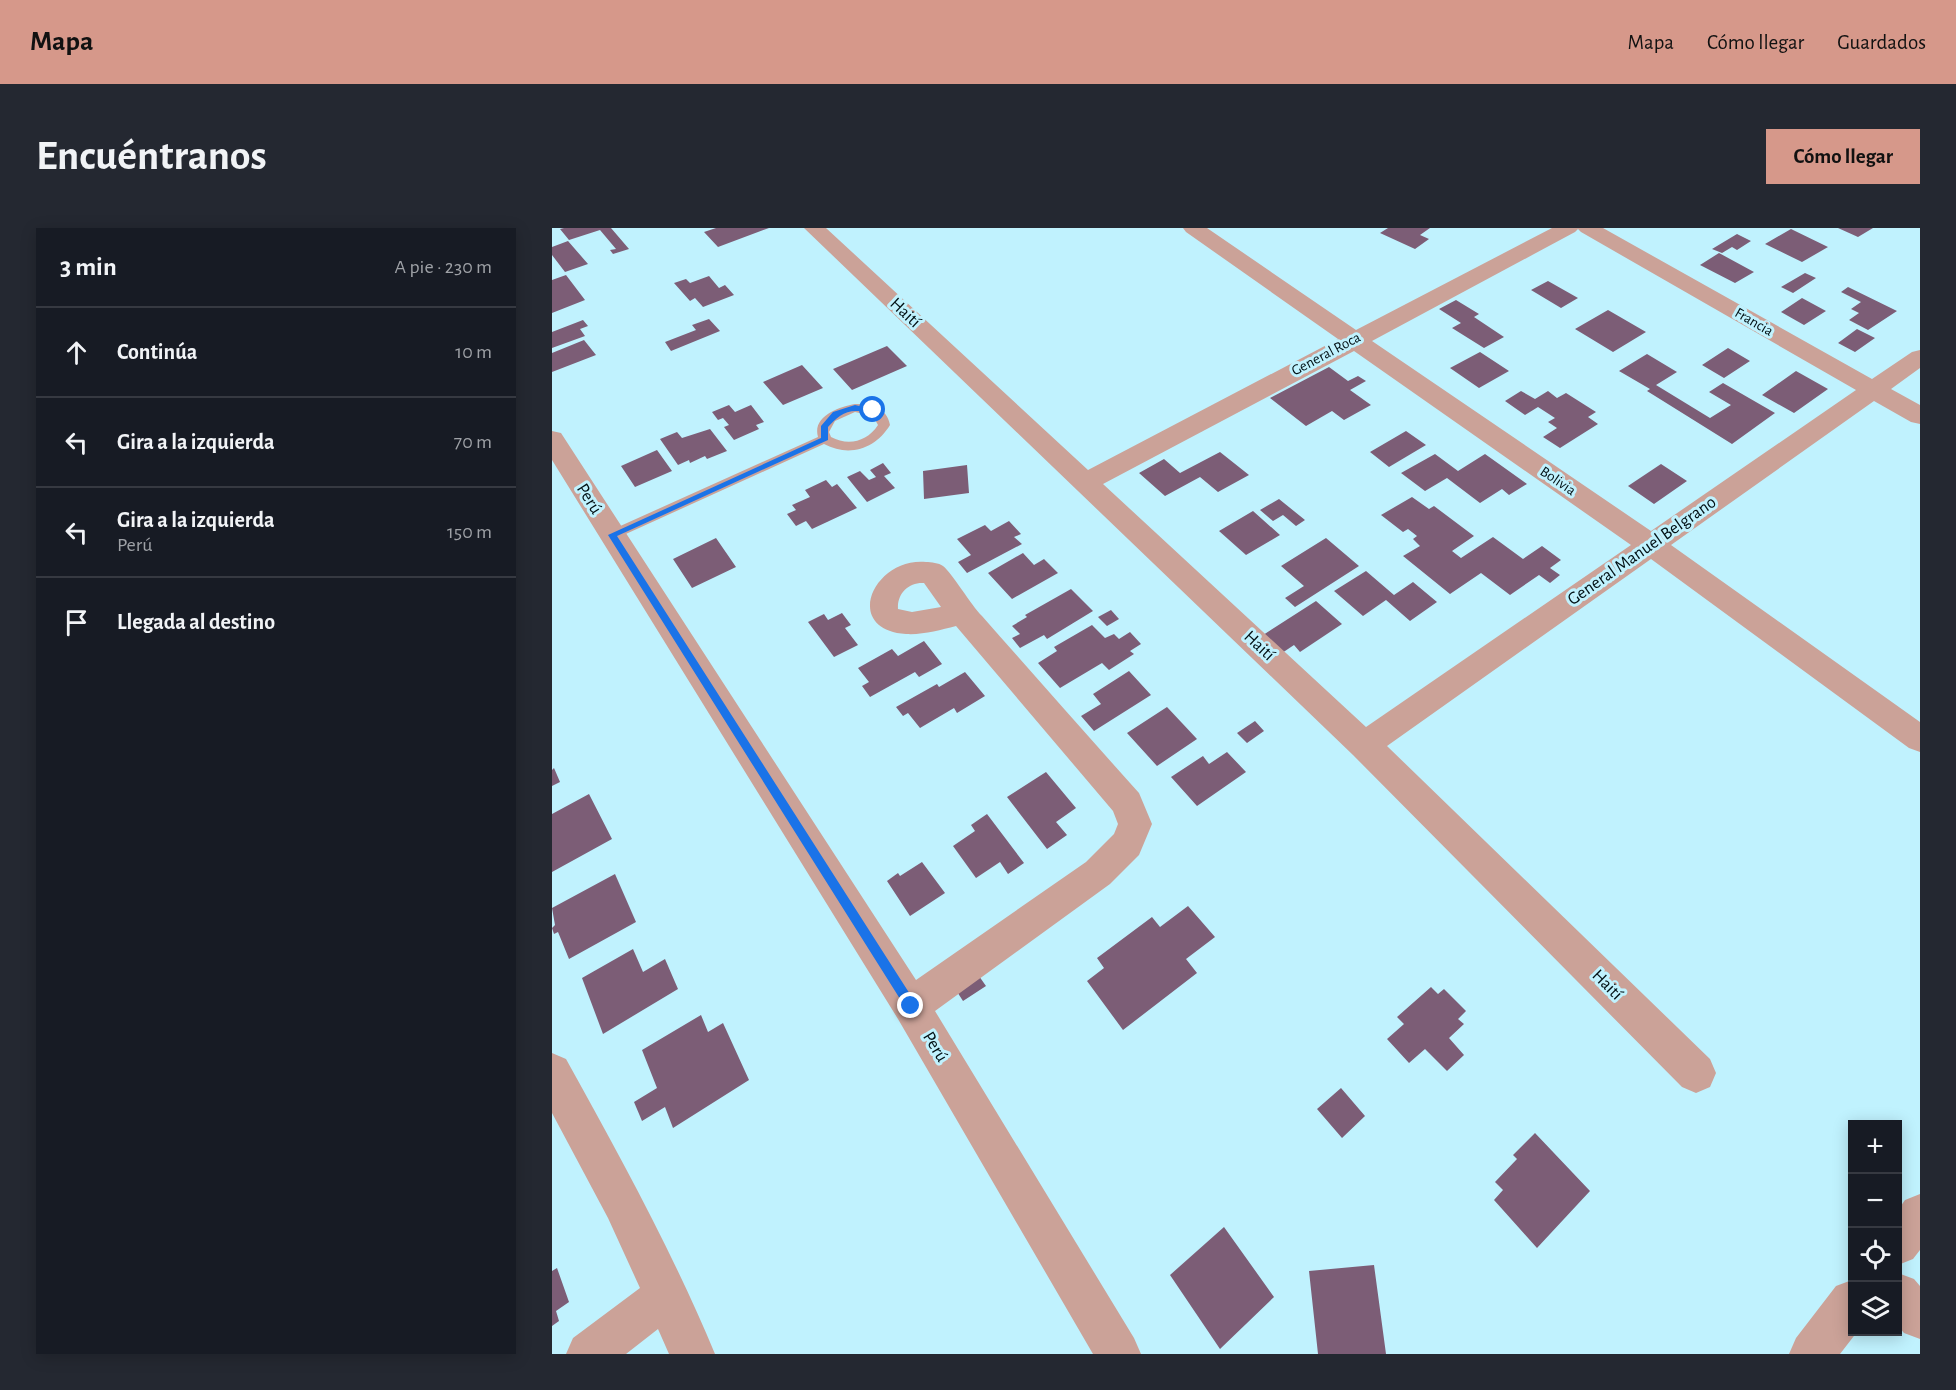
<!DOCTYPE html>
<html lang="es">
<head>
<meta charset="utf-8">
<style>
  :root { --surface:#171b24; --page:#242831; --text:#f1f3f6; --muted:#9ea1a6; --line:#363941; --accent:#d6988a }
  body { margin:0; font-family:"Alegreya Sans",sans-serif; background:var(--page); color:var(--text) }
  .controls { position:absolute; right:18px; bottom:18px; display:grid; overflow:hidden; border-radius:0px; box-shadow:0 3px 15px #0003 }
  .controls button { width:54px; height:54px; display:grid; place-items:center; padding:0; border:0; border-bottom:2px solid var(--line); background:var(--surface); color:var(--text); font:30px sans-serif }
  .stop { position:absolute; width:18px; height:18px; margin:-14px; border:4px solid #1a73e8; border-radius:50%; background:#fff }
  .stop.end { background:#1a73e8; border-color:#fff; box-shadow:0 2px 6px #0008 }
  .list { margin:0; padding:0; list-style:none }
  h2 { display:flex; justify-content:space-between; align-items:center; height:78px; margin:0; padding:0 24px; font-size:26px }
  h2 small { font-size:20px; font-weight:400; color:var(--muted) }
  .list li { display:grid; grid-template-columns:39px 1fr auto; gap:18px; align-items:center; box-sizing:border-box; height:90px; padding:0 24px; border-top:2px solid var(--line) }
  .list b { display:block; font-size:22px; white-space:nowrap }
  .list p { margin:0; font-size:20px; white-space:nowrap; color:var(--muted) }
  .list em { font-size:20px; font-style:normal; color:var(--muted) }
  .icon { flex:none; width:33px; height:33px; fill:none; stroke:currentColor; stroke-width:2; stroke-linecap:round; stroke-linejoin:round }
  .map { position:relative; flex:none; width:1368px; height:1126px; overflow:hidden; border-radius:0px }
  header { display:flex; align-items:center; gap:36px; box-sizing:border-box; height:84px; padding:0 30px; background:var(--accent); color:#111 }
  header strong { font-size:28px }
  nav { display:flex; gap:33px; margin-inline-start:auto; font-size:21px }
  .intro { display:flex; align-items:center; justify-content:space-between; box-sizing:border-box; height:144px; padding:0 36px }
  h1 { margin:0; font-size:42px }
  .button { padding:15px 27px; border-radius:0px; background:var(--accent); color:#111; font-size:21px; font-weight:700 }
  main { display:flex; gap:36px; padding:0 36px }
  aside { flex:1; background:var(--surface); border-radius:0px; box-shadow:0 3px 15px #0003 }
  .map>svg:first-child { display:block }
  .building { fill:#7c5d76 }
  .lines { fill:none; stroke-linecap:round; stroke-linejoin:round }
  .service { fill:#cba298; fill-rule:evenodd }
  .minor { fill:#cba298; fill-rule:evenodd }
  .route { fill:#1a73e8 }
  .labels { text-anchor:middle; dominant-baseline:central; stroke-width:6; stroke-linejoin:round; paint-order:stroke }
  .far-street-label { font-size:15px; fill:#000f13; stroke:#c0f2fe }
  .street-label { font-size:18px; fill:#000f13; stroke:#c0f2fe }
</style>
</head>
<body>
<header>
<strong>Mapa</strong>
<nav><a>Mapa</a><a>Cómo llegar</a><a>Guardados</a></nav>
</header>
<div class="intro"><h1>Encuéntranos</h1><a class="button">Cómo llegar</a></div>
<main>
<aside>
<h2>3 min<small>A pie · 230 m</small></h2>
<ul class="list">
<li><svg class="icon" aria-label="ahead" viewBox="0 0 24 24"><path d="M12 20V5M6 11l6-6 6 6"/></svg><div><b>Continúa</b></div><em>10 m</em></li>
<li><svg class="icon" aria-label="left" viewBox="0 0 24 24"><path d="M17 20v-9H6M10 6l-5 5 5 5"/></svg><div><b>Gira a la izquierda</b></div><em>70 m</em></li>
<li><svg class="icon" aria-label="left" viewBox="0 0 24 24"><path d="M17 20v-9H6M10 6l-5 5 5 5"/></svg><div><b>Gira a la izquierda</b><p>Perú</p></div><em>150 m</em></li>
<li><svg class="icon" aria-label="arrive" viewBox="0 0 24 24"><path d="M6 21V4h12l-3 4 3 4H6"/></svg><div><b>Llegada al destino</b></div></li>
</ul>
</aside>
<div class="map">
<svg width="1368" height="1126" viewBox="0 0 1368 1126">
  <rect width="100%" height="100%" fill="#c0f2fe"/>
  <!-- building -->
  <path class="building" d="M12,0H59L77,21L61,26L58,22L64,21L48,2L17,12L8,1Z
    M164,0H217L166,19L152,4Z
    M836,0H878L868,7L877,11L863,21L828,5Z
    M1286,0H1321L1306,9Z
    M1239,1L1276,19L1250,34L1213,16Z
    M1185,6L1199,13L1185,22L1180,19L1170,25L1160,21Z
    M16,13L36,36L13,44L0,27V19Z
    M1167,25L1202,44L1183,55L1148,37Z
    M1253,45L1264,50L1241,65L1229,59Z
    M14,47L33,72L0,85V52Z
    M157,48L167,60L173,57L182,67L151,79L143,70L138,73L122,55L134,51L138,55Z
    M996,53L1026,70L1009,80L979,62Z
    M1296,59L1345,83L1316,102L1297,92L1307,85L1299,81L1309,74L1289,64Z
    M1250,70L1274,83L1252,97L1229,84Z
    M904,72L927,86L922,89L952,109L932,120L900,100L909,95L887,81Z
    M1056,82L1094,104L1061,124L1023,101Z
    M157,91L168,103L119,123L113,114L144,102L140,97Z
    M31,92L36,98L28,101L33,108L0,120V104Z
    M1305,101L1323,110L1303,124L1286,115Z
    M32,112L44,127L0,144V125Z
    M335,118L355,138L300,162L281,141Z
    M1176,120L1198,133L1172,150L1150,137Z
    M928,124L957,143L927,160L898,140Z
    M1095,126L1125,144L1104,157L1158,190L1179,177L1157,164L1171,155L1223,185L1180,216L1095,163L1098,161L1067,143Z
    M250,137L271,160L231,177L211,154Z
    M777,139L796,153L806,148L814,153L798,162L819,177L792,192L780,183L754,198L718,170Z
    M1244,143L1276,161L1242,185L1210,167Z
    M969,163L983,171L996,163L1005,170L1014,165L1044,184L1036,189L1046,196L1008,220L991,209L1005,200L996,194L1003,190L986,179L973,187L953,173Z
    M177,177L183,184L199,177L212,194L204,197L207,201L182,212L172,199L177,197L171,190L166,192L160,184Z
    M158,201L175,223L155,231L153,228L138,235L137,232L126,237L108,211L125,204L130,210Z
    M854,203L874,217L837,239L818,224Z
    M105,222L120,243L83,259L69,238Z
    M668,224L697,247L666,264L648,249L613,268L587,245L612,231L628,245Z
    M883,226L906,243L933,226L975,256L957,267L950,261L928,275L895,250L873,263L849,245Z
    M331,235L339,245L332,248L343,260L315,274L295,249L308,243L317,252L324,249L318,242Z
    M1109,236L1135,253L1102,276L1076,258Z
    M415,237L417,265L372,271L371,243Z
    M274,252L280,259L285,256L305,280L260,301L254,293L244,298L235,286L244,282L240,277L258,269L253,262Z
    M860,269L877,281L882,278L922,308L900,323L909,330L941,309L971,331L990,318L1009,332L998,340L1008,347L998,355L987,347L958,367L929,345L898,366L851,328L868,318L861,311L865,308L856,301L851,304L829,287Z
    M727,271L753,292L744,298L731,287L721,293L708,282Z
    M701,283L728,307L694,327L667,303Z
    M457,293L469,306L462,309L470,316L415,345L406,334L419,327L405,311L433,297L439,303Z
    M164,310L184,339L140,360L121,331Z
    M774,310L807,338L743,379L733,370L752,358L729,338Z
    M471,325L482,337L492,331L506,345L460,371L436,345Z
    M814,343L842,367L861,354L885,374L858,393L834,372L811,388L782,363Z
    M519,361L541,383L495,411L492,407L468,420L460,410L468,406L460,398L475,389L473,387Z
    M764,373L790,396L748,424L742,417L727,427L708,409Z
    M559,382L567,391L555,398L546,389Z
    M290,385L299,397L293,400L306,417L282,429L256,394L272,386L276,392Z
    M540,397L553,410L562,406L567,411L578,404L589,416L578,423L582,426L557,442L550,435L508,460L486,435L505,423L502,419Z
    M372,413L390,436L367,449L363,444L318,469L310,458L317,454L306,440L340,421L346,428Z
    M577,443L599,467L542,503L529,488L549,476L541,466Z
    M413,444L433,468L405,485L402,480L368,500L356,485L351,488L344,479L385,456L387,459Z
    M615,479L645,511L605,538L575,505Z
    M703,493L712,503L695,515L685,505Z
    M675,524L694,544L645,578L619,549L651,528L657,536Z
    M2,540L8,554L0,558V542Z
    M494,544L524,580L504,594L515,607L495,621L455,569Z
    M37,566L60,611L0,644V586Z
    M435,586L472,635L456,646L448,634L424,650L401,618L423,603L419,597Z
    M370,634L393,665L358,688L335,653L346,645L348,648Z
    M63,646L84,694L17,731L6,704L2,706L0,700L3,697L0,680Z
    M636,678L663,709L634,731L645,745L571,802L535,753L552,740L545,730L600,689L608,699Z
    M81,721L91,744L113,731L126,761L51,806L30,750Z
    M422,741L434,758L411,773L400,756Z
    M879,759L886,766L892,761L914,783L906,791L912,796L897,810L912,827L895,843L873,821L857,835L835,811L852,796L845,789Z
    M149,787L156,804L171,795L197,852L121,900L113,879L90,893L82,874L105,860L90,822Z
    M789,860L813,888L790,910L765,881Z
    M983,905L1038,963L985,1020L942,972L951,962L943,954L965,931L961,927Z
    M672,999L722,1069L668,1121L618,1047Z
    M822,1037L834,1126H766L757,1043Z
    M5,1040L17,1074L4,1083L7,1093L0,1098V1043Z"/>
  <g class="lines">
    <!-- service -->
    <path class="service" d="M303,176C319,176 335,179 338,197C324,220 298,230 272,216L65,310L60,312L53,307L55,304L266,209C260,188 287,179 303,176ZM303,184L321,188L326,197C315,214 296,218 279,209L277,204L283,193Z"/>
    <!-- minor -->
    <path class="minor" d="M252,0H274L536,242L786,111L634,4L631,0H655L804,102L1000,0H1051L1320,151L1360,124L1368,122V140L1339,161L1368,177V196L1359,194L1322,173L1119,317L1368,494V524L1357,520L1099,331L835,518L1158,831L1164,845L1158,859L1144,865L1130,859L801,527ZM1026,1L1029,4L1304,162L1099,303L820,113L1023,4ZM802,123L1079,317L814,499L551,256Z
      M0,203L9,205L364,752L534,634L562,606L566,596L561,583L404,398C388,402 371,407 354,406C289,401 322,329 374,334C379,334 387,335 391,338C400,345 419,377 430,388C482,447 534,506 587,565L600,596L587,627L558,656L383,783L582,1110L589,1126H541L346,791L0,232ZM372,355L389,379L360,384L346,381C345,365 357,354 372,355Z
      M0,825L14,831C68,928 121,1025 163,1126H117L106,1101L74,1126H14L21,1110L88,1060L56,990L0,885Z
      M1368,966V1022L1361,1031L1346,1037V982L1353,972Z
      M1346,1045L1362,1051L1368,1058V1111L1352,1105L1346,1098Z
      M1300,1052V1104H1305L1288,1126H1237L1244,1110L1284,1058Z"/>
  </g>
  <!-- route -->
  <path class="route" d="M303,177L325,182C319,185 313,183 306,183C293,182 284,190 276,199V212L65,308L363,774L364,778L359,784L355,782L56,307L269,210V198L281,184Z"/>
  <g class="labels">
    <!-- far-street labels -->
    <g class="far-street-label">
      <text transform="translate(1202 94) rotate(30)">Francia</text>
      <text transform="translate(774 126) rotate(-28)">General Roca</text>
      <text transform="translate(1006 253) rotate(34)">Bolivia</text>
    </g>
    <!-- street labels -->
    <g class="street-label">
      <text transform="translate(353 85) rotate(43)">Haití</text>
      <text transform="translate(37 271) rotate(58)">Perú</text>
      <text transform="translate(1090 323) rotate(-35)">General Manuel Belgrano</text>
      <text transform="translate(707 418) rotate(43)">Haití</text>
      <text transform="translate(1055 757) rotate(45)">Haití</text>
      <text transform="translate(383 819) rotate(59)">Perú</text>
    </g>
  </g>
</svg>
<div class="controls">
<button>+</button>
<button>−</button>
<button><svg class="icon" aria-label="locate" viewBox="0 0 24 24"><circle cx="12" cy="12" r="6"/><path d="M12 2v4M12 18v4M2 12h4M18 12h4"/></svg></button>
<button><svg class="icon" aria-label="layers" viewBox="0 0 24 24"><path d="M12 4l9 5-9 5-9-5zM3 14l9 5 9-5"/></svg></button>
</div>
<div class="stop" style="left:321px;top:182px"></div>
<div class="stop end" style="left:359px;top:778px"></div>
</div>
</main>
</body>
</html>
